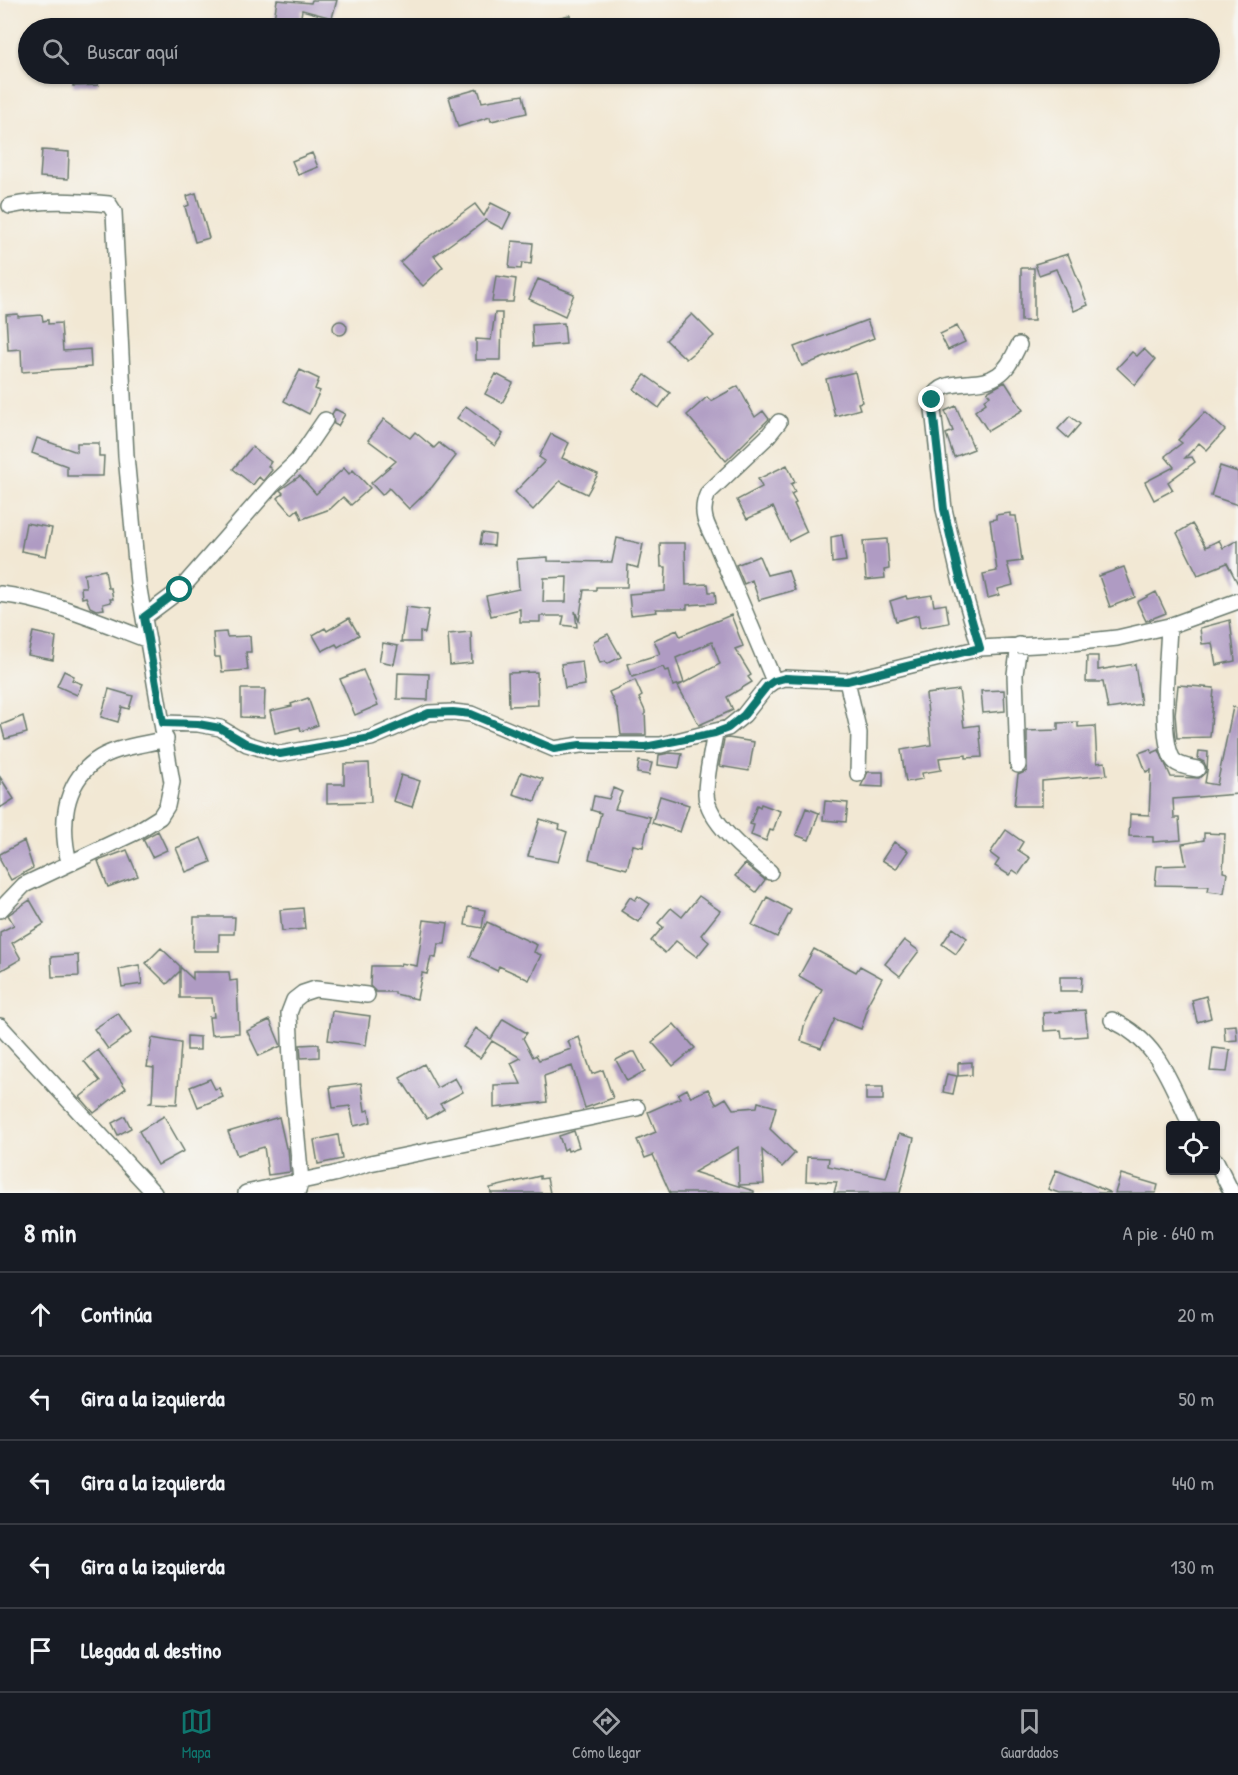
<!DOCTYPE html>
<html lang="es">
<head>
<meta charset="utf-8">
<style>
  :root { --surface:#171b24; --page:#242831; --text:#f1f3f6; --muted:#9ea1a6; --line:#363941; --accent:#0f766e }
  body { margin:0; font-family:"Patrick Hand",sans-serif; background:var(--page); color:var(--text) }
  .controls { position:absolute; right:18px; bottom:18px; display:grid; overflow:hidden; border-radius:6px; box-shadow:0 2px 4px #0004 }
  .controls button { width:54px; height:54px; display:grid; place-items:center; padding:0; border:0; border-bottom:2px solid var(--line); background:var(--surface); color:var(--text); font:30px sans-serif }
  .stop { position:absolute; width:18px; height:18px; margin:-14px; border:4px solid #0f766e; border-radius:50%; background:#fff }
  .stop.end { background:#0f766e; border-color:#fff; box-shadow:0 2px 6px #0008 }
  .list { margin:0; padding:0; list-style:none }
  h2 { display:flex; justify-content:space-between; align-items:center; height:78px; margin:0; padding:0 24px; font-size:26px }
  h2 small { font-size:20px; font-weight:400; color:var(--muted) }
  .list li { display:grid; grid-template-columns:39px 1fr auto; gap:18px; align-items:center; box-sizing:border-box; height:84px; padding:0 24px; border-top:2px solid var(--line) }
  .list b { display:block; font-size:22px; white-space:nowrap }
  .list em { font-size:20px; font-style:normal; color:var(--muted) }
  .icon { flex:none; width:33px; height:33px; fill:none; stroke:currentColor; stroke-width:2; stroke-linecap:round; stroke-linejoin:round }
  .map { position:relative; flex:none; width:1238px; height:1193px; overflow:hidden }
  .search { position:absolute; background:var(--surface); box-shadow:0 2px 4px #0004; left:18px; right:18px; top:18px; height:66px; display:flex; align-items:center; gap:15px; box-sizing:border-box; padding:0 21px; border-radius:33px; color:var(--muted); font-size:22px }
  .sheet { height:498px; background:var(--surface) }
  nav { display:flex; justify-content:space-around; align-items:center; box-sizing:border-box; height:84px; border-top:2px solid var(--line); background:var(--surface); font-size:16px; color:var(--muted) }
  nav a { display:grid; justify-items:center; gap:3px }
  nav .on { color:var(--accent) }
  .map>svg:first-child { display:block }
  .building { fill:#af9bc3; fill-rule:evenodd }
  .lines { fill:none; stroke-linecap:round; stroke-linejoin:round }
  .minor-casing { stroke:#69796c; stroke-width:18 }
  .minor { stroke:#fff; stroke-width:15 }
  .route { stroke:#0f766e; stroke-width:8 }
</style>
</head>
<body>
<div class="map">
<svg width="1238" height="1193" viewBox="0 0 1238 1193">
  <rect width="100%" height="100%" fill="#f6f6f2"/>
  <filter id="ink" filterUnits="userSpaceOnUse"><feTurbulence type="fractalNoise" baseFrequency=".0167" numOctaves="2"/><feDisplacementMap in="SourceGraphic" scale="12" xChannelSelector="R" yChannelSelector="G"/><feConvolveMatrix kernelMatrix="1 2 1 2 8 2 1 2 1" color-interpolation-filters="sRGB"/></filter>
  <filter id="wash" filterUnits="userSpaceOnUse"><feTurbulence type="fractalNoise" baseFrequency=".008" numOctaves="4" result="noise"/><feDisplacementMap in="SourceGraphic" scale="24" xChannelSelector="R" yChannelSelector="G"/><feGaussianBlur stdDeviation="1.35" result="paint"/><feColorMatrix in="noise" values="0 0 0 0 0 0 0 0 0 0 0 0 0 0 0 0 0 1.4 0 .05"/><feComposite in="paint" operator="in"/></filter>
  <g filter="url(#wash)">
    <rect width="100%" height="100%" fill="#f2e8d4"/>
    <g id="blocks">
      <!-- building -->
      <path class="building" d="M277,0L311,3L312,0H337L332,18L302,10L300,23L274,19Z
        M570,15L573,28H558L556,18Z
        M72,74H98V85L73,86Z
        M478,89L482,102L523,95L527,113L491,121L490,117L458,127L449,97Z
        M42,150L69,152L68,179L40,177Z
        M312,153L318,167L298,175L292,161Z
        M196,193L209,238L195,242L185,207L189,205L187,196Z
        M491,203L511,213L503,229L486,220L465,236L463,235L434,256L443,267L423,286L400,262L421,243L475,204L484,216Z
        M512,241L533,243L531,264L522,263L521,269L509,268Z
        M1068,254L1088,305L1074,311L1056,269L1039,275L1035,264Z
        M1021,268H1034V321H1021Z
        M496,276L516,279L513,302H492Z
        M538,279L574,294L565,316L529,299Z
        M495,313H502L501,360H476V339L491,340Z
        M18,314V317L42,315L43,321L48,320V324L61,323L63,351L90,349L91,367L22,372L21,349L8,350L6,315Z
        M692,314L714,336L686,359L666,340Z
        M867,320L874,338L802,366L794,347Z
        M333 328a7 7 0 1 1 14 0a7 7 0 1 1-14 0Z
        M564,323L566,344L533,347L532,325Z
        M957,326L965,342L948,350L940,334Z
        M1144,349L1155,360L1135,385L1117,368L1132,352L1137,356Z
        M300,370L319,379L315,389L320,391L309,414L284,401Z
        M855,372L862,402L858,403L860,409L835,416L826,379Z
        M496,374L513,383L502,403L485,394Z
        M645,375L670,393L659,408L634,389Z
        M1005,382L1023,410L988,431L975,411L986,403L984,400L990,396L987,392Z
        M738,386L755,417L763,411L769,419L726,461L687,415L707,397L711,401Z
        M466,406L503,434L495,446L457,418Z
        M956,406L974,449L954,457L946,434L953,431L945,411Z
        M335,409L345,414L338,426L334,424L332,414Z
        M1205,412L1225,430L1207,450L1199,443L1185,458L1192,457L1195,462L1168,482L1173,490L1154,500L1145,482L1174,467L1165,456L1182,443L1178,440Z
        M1070,416L1080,424L1068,438L1058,429Z
        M384,419L410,438L415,432L434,448L439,443L456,456L432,487L409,509L389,488L382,495L371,483L396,461L368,440Z
        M551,434L569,443L562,458L598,474L587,494L560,481L533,510L515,492L545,461L539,457Z
        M37,438L77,452V443H99V456H104L103,476H67V466L32,453Z
        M252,447L271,462L268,466L272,470L263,481L259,477L253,485L233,469Z
        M787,465L795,482L791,484L795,492L791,494L796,503L794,504L807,532L789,541L773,507L747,519L737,500L762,487L758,479Z
        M1220,466L1238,472V505L1211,496Z
        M344,468L349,474L353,470L370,488L351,505L343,497L330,509L302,519L298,509L292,514L278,498L283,493L280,490L300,476L316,494Z
        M1010,513V516H1016L1022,561L1007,563L1013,585L998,589L999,595L988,598L983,574L997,571L990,520L996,519V515Z
        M26,523L52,528L46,556L21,551Z
        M1192,524L1206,547L1219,540L1223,548L1238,540V584L1227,563L1198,575L1177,533Z
        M482,533L495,535L494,546L480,544Z
        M842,535L846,561L832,563L831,537Z
        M617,538L643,544L638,568L628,565L627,587H596V590H584L579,621L575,611L577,627L562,625L564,616H540V622H520V609L491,616L486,596L519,589L517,559L548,557V561L612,562ZM567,577L566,602H543L544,578Z
        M887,539L889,569L884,570L885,578L866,580L863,541Z
        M660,543H685L686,585L708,584L709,592H715L716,603L687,605V609H656L657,612L631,615L629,594L665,591L666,567H661Z
        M759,556L767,575L788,570L795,590L759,600L752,580L744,584L736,565Z
        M1124,567L1135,597L1110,607L1099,576Z
        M105,570L108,588H111L113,599H110L111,602L103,604L104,609L96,610L90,607L86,597L82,598L81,587H86L84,574Z
        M1156,592L1166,613L1146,621L1137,602Z
        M932,595L934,606L946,604L949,623L920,628L918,615L896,621L890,601L906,596L907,599Z
        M406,607L429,610L425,633L420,632V642H401Z
        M731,615L743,646L735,649L751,675L748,677L752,682L727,697L733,710L699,725L678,686L720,664L712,642L676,658L684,683L673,686L669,670L665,671L663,667L632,677L628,664L660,654L654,640L677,630L680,636Z
        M349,618L359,635L338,647L336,644L322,651L313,635L325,628L327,631Z
        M1230,620L1235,661L1216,665L1212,643L1202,644L1200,628Z
        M33,632L56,637L53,660L28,655Z
        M226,632L227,637L250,636L251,652H246L248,670L222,672L220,657H215L213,633Z
        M471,632L472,663L450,665L448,634Z
        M608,634L621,657L607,664L605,661L600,663L593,644L594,641Z
        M383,643L398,646L394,664L379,661Z
        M1087,656H1098V670L1135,664L1141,704L1108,709L1103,682H1086Z
        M582,661L585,685L565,688L561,664Z
        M363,670L378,705L355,715L340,679Z
        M64,671L74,676L72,680L82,684L77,695L57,686Z
        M537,672L538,705L509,706L508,673Z
        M398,673L429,674L428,700L397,699Z
        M635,680L642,696L639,698L645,711L646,735H621L618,711L609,692Z
        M1178,685L1214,688L1210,737L1177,738L1175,714Z
        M109,689L133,696L129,709L122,707L118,722L101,717Z
        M241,689H265L264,718L241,717Z
        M959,690L964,727L979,725L982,757L966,758V755L939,758L941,770L922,773L923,779L906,782L901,750L931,745L926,694Z
        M1004,690L1005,711L983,713L981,691Z
        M308,698L318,725L301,731L300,727L275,733L270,711L292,706L291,704Z
        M1233,707L1238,708V794L1173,799L1174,818H1179L1181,840L1153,842V837L1129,836L1130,814L1149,815L1151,770L1146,772L1139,753L1150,749L1152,753L1159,750L1171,777L1199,778L1207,771L1205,783L1217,785Z
        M23,716L27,733L5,739L1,725Z
        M1078,722V727L1095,726L1097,763L1105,762L1107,775L1042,781V806H1014L1018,775L1027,771V731L1058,730V723Z
        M728,738L754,742L749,771L719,766L724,739Z
        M1199,751L1208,752L1207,770L1204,762L1198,759Z
        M670,753L682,754L679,768L658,765L659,755Z
        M639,761L652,763L649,775L637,773Z
        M369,763L371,802L327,803V784H344V764Z
        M521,772L543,779L535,801L513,794Z
        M868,772H883V787L861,786Z
        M401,775L420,781L412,807L393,801Z
        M0,777L14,799L0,808Z
        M613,788L622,792L615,809L650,817L643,847L633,845L627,869L589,859L601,813L591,810L594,796L609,799Z
        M660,796L689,805L680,832L652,823Z
        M825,801L848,803L846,822L823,820Z
        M761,804L780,811L773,831L770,830L766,841L751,835L754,825L750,824L757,805L760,807Z
        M806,808L819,813L809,840L796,835Z
        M540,819L560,825L559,829L567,832L558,862L528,856Z
        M1006,830L1023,842L1018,850L1030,858L1019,874L1013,870L1009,875L995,866L999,860L990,853Z
        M158,831L167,850L152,857L143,839Z
        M1204,833L1225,834L1223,872L1227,873L1224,893L1208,891L1209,886L1155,885L1157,866L1186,865L1182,844L1204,840Z
        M201,838L211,862L186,872L176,848Z
        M24,841L33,868L11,880L0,860V854Z
        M894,842L908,851L896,869L882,860Z
        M127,850L138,876L108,887L98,861Z
        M745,864L765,880L756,892L735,876Z
        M638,896L650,904L638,922L621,911L630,897L635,900Z
        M699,896L720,911L701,935L709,942L697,957L676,941L665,953L651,941L663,927L658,923L671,908L682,917Z
        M767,897L791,910L777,937L752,925Z
        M30,900L44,924L12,943L21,959L0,971V932L14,925L8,915Z
        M468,907L485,910L482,928L465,925Z
        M303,908L305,929L282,931L280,910Z
        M194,917H235L234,934H219V951H193Z
        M424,920L448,923L445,944H438L436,958L431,957L427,974L422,973L417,999L395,994V992H376L370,986L371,966H400L401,963L417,966Z
        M487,922L537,945L534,952L541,955L529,980L499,966L497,971L470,957Z
        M953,928L967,938L956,954L942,944Z
        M904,940L919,951L900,976L885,964Z
        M161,948L180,966V971L167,984L146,963Z
        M814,949L856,972L860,966L882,978L866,1007L868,1008L861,1029L835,1019L821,1048L801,1041L804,1026L822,989L799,976Z
        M78,955L79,976L52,977L51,957Z
        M139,965L142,984L122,987L119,969Z
        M180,967L193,979V972H229L230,981L237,980L239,1033L211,1035L209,1017H214L212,998H180Z
        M1060,977H1082L1081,991H1060Z
        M1206,996L1211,1018L1197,1022L1192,1000Z
        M1085,1010L1088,1036L1062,1038L1061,1030L1044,1031L1043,1013Z
        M332,1011L370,1016L366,1045L328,1040Z
        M118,1013L131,1033L108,1049L94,1029Z
        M503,1019L527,1033L523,1038L533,1057L536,1055L539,1060L571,1049L568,1041L579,1037L592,1074L603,1070L613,1098L585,1108L572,1066L544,1076L547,1102L494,1108V1085L521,1084L511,1063L521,1058L492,1041L480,1058L463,1047L476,1028L491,1039Z
        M270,1020L281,1046L259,1056L247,1031Z
        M674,1024L695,1048L673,1066L652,1042Z
        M1236,1025L1237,1040L1225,1041L1224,1026Z
        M187,1036L200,1037V1050H187Z
        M152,1038L181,1043L177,1104L148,1103L152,1101L154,1068L147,1067Z
        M319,1044V1057L301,1058L300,1045Z
        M1213,1048L1230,1050L1227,1072L1210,1071Z
        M98,1050L126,1088L94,1113L80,1097L100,1081L84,1061Z
        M631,1052H635L645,1071L627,1081L616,1060Z
        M972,1062V1075L958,1076V1063Z
        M424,1064L437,1088L455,1078L463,1092L440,1104L444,1109L427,1119L400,1078Z
        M947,1074L957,1076L953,1094L943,1092Z
        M210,1079L215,1089L219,1088L223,1097L198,1107L190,1087Z
        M361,1083L365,1111L369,1110L371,1122L354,1126L350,1106L333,1108L330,1087Z
        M866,1087H883V1100H866Z
        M687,1089L691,1097L708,1089L716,1104L726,1098L733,1109L757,1107L758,1102L776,1107L770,1129L795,1153L782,1167L762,1150L764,1184L739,1185L738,1147L694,1172L754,1191V1193H670L653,1155L645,1158L637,1140L656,1132L648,1112L680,1098L678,1094Z
        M125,1116L131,1128L118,1135L112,1123Z
        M164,1116L184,1151L158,1165L139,1131Z
        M279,1117L286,1148H288L290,1172L268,1175L264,1147L237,1155L228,1132Z
        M574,1131L579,1147L568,1151L567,1148L564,1150L559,1136Z
        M899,1134L914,1138L900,1193H834L837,1182L806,1181L807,1157L829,1158L828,1166L886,1178Z
        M338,1135L342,1159L318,1164L314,1140Z
        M1056,1170L1079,1179L1111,1193H1059L1048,1189Z
        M1121,1174L1158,1185L1156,1193H1115Z
        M540,1176V1179L547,1178L550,1193H491L490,1188Z"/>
    </g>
  </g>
  <g filter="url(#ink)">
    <use href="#blocks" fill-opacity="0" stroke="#69796c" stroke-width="1.5"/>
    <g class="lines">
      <defs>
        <path id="minor" d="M0,594C51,600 100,622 148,640
          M144,617L180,590L273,484L297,461L325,420
          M1169,626C1168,657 1159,733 1172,758C1176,766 1188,767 1197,769
          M980,648L960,579L944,509L932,400C943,374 978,390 998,375C1009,368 1013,356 1019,345
          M774,681L716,543C706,525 699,512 708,493L767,437L779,422
          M847,681L859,733L858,774
          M163,723L198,724L220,728L247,744L280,754L371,738L429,713L453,712L471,714L554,749L580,745H661L728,728L744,715L767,686L774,681L785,678L847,681L980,648L1071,643L1117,638L1169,626L1238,601
          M715,733C712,752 706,774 706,794C707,822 750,856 770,872
          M1018,765L1015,674L1019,645
          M69,862C60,826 63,785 95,761C114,747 143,745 166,739
          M0,910L24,885L136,832L160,817L167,806L172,782L138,583L126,456L114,212L109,204C76,201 42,199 10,206
          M1112,1020C1159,1042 1170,1082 1191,1126
          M0,1026L154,1193
          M1216,1161L1232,1193
          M246,1193L334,1174L370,1163L637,1108
          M297,1193L301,1181L292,1085L289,1013L294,1000L303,993L315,989L367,995"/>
      </defs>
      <!-- minor casing -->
      <use href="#minor" class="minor-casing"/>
      <!-- minor -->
      <use href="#minor" class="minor"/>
    </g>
  </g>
  <g class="lines" filter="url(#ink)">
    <!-- route -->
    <path class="route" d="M180,590L144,617L163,723L198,724L220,728L247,744L280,754L371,738L429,713L453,712L471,714L554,749L580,745L645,747L715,733L728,728L744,715L767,686L774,681L785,678L847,681L980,648L960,579L944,509L932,400"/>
  </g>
</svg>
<div class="controls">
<button><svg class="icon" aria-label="locate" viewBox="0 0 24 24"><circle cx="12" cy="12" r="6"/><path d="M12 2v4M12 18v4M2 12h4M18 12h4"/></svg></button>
</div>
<div class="stop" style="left:180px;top:590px"></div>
<div class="stop end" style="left:932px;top:400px"></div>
<div class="search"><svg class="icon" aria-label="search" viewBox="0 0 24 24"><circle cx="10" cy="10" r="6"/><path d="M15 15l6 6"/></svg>Buscar aquí</div>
</div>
<section class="sheet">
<h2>8 min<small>A pie · 640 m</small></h2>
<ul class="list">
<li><svg class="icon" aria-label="ahead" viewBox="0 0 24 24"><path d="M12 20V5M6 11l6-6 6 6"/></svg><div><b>Continúa</b></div><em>20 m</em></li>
<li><svg class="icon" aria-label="left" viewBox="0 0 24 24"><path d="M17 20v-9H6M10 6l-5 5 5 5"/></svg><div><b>Gira a la izquierda</b></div><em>50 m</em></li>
<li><svg class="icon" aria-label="left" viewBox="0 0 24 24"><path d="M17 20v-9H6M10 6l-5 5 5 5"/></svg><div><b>Gira a la izquierda</b></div><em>440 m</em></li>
<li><svg class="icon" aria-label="left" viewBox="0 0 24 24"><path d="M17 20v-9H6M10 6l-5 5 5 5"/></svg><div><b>Gira a la izquierda</b></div><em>130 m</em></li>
<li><svg class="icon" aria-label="arrive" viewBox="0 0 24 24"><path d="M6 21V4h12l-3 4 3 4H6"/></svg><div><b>Llegada al destino</b></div></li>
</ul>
</section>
<nav>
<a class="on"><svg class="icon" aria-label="map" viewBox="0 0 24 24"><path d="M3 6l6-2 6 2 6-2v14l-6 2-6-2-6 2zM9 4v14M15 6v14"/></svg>Mapa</a>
<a><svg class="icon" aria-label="directions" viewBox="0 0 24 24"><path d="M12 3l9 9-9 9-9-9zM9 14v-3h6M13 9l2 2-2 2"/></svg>Cómo llegar</a>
<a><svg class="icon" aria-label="saved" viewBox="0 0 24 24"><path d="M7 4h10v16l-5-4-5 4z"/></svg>Guardados</a>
</nav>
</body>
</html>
